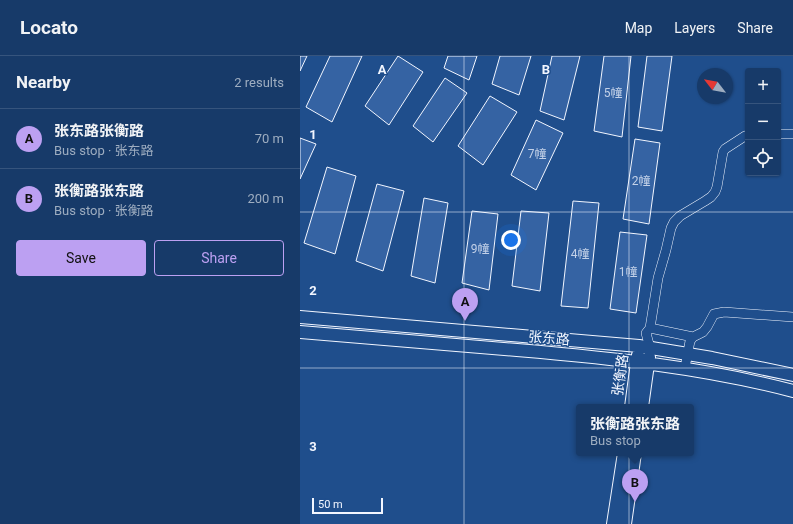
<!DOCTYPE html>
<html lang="en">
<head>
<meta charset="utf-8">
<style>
  :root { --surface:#173a69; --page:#244571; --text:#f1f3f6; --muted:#9eadc0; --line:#36547d; --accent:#bca0f2 }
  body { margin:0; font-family:Roboto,"Noto Sans SC",sans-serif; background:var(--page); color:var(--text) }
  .controls { position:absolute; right:12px; top:12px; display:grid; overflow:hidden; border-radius:4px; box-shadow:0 1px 3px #0004 }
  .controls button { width:36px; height:36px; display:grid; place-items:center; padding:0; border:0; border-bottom:1px solid var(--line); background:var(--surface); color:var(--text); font:20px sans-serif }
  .compass { position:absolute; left:397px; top:12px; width:36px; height:36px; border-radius:50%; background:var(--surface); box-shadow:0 1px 3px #0004; rotate:301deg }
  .scale { position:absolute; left:12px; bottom:10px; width:71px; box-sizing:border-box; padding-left:4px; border:2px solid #f2f6ff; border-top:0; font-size:11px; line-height:14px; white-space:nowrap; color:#f2f6ff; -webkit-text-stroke:3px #1f4e8c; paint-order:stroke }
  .you { position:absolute; left:211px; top:184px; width:14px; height:14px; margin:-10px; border:3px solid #fff; border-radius:50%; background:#1a73e8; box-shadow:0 0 0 6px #1a73e833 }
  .badge { display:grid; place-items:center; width:26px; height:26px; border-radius:50%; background:var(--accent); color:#111; font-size:13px; font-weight:700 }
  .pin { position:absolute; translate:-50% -33px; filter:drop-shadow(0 1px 2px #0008) }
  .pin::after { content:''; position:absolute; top:21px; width:14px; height:12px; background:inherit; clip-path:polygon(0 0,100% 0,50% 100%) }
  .popup { position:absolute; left:276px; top:348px; width:118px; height:52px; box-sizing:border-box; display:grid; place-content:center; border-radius:4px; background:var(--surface); filter:drop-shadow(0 1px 3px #0005); font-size:13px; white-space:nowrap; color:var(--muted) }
  .popup b { font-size:15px; color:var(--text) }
  .popup::after { content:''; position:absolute; left:50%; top:100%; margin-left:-8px; border:8px solid transparent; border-top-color:var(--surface) }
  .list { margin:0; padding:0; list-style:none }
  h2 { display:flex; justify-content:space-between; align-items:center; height:52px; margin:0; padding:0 16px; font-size:17px }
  h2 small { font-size:13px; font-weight:400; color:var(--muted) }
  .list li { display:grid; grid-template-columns:26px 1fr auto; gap:12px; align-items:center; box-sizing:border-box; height:60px; padding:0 16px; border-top:1px solid var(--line) }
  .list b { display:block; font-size:15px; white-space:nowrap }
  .list p { margin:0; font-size:13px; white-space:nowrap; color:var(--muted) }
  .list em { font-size:13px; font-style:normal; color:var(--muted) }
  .actions { display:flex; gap:8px; padding:12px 16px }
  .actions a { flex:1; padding:9px 0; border:1px solid var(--accent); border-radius:4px; text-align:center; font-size:14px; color:var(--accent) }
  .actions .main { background:var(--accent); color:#111 }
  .icon { flex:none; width:22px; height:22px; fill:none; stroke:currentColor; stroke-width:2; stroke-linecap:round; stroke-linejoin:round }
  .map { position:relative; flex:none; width:493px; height:468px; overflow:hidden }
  header { display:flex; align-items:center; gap:24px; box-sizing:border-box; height:56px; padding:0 20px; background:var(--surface); border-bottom:1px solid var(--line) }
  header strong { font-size:19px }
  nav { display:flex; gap:22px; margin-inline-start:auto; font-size:14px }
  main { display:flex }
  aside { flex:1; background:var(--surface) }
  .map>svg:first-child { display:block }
  .building { fill:#3563a3; stroke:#f2f6ff }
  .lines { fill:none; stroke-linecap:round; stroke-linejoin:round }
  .minor-casing { stroke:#f2f6ff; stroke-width:10 }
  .secondary-casing { stroke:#f2f6ff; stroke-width:14 }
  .minor { stroke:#1f4e8c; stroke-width:9 }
  .secondary { stroke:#1f4e8c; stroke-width:12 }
  .grid { fill:none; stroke:#f2f6ff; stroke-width:1; stroke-opacity:0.55 }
  .labels { text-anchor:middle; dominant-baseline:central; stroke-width:3; stroke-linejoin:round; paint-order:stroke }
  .number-label { font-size:12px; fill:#c3d1e8 }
  .street-label { font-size:14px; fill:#f2f6ff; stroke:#1f4e8c }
  .grid-label { font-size:13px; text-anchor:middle; font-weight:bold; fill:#f2f6ff; stroke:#1f4e8c; stroke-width:3; stroke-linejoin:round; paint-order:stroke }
</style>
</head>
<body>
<header>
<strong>Locato</strong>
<nav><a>Map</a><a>Layers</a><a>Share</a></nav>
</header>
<main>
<aside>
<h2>Nearby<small>2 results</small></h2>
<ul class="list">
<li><span class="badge">A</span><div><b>张东路张衡路</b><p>Bus stop · 张东路</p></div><em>70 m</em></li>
<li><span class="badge">B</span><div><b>张衡路张东路</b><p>Bus stop · 张衡路</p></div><em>200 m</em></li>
</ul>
<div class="actions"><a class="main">Save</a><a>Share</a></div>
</aside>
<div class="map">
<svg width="493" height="468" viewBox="0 0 493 468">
  <rect width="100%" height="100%" fill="#1f4e8c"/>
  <!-- building -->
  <path class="building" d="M0,0H7L0,15Z
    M30,0H62L32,66L6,51Z
    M98,0L123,16L89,69L65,50Z
    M148,0H177L169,24L144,12Z
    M200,0H231L219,39L192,28Z
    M252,0H280L264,64L240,55Z
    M304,0H331L322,81L294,75Z
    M347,0H372L362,75L338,71Z
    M145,22L167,37L133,86L113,70Z
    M190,40L217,56L183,109L158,90Z
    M236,64L263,77L236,134L211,119Z
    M0,82L16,88L0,123Z
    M335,83L360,87L349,168L323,163Z
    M27,111L56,120L35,198L4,187Z
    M77,128L104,135L83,215L56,205Z
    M124,142L148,147L135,227L111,220Z
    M273,145L299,147L288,252L261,250Z
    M172,155L198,158L189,234L162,227Z
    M221,155L249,157L240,235L212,230Z
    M320,176L347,179L336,257L310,253Z"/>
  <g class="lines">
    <defs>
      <path id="minor" d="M478,78H493
        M350,272L393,281
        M350,292L346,277L350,272L358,222L366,194L371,172L374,166L380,160L405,145L411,141L415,136L417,131L423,96L425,93L445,80L448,79
        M385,312L390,285L393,281L403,276L407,271L414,258L424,256L493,261"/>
      <path id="secondary" d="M0,261L339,290L412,302L493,319
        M0,276C72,282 145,288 217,294C310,302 402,311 493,335
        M331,351L338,299
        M342,351L349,301
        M313,468L324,397
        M325,468L335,397"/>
    </defs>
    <!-- minor casing -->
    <use href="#minor" class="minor-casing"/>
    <!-- secondary casing -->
    <use href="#secondary" class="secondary-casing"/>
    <!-- minor -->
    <use href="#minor" class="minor"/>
    <!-- secondary -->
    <use href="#secondary" class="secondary"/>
  </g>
  <!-- grid -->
  <path class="grid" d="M164,0V468M329,0V468M0,156H493M0,312H493"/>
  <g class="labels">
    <!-- number labels -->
    <g class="number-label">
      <text x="313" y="37">5幢</text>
      <text x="237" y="98">7幢</text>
      <text x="341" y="125">2幢</text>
      <text x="180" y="193">9幢</text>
      <text x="280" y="198">4幢</text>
      <text x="328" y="216">1幢</text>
    </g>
    <!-- street labels -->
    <g class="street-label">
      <text transform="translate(249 282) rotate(5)">张东路</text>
      <text transform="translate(320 319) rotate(-82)">张衡路</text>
    </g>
  </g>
  <g class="grid-label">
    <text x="82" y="18">A</text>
    <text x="246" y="18">B</text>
    <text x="13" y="83">1</text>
    <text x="13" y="239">2</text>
    <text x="13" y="395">3</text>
  </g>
</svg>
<div class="controls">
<button>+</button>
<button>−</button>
<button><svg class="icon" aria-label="locate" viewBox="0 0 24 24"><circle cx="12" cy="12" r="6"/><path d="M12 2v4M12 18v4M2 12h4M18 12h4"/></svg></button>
</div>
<svg class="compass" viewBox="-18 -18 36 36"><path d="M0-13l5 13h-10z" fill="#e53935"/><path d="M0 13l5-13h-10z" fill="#9eadc0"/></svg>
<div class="scale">50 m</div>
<div class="you"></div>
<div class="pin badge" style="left:165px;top:265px">A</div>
<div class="pin badge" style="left:335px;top:446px">B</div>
<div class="popup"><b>张衡路张东路</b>Bus stop</div>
</div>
</main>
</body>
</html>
